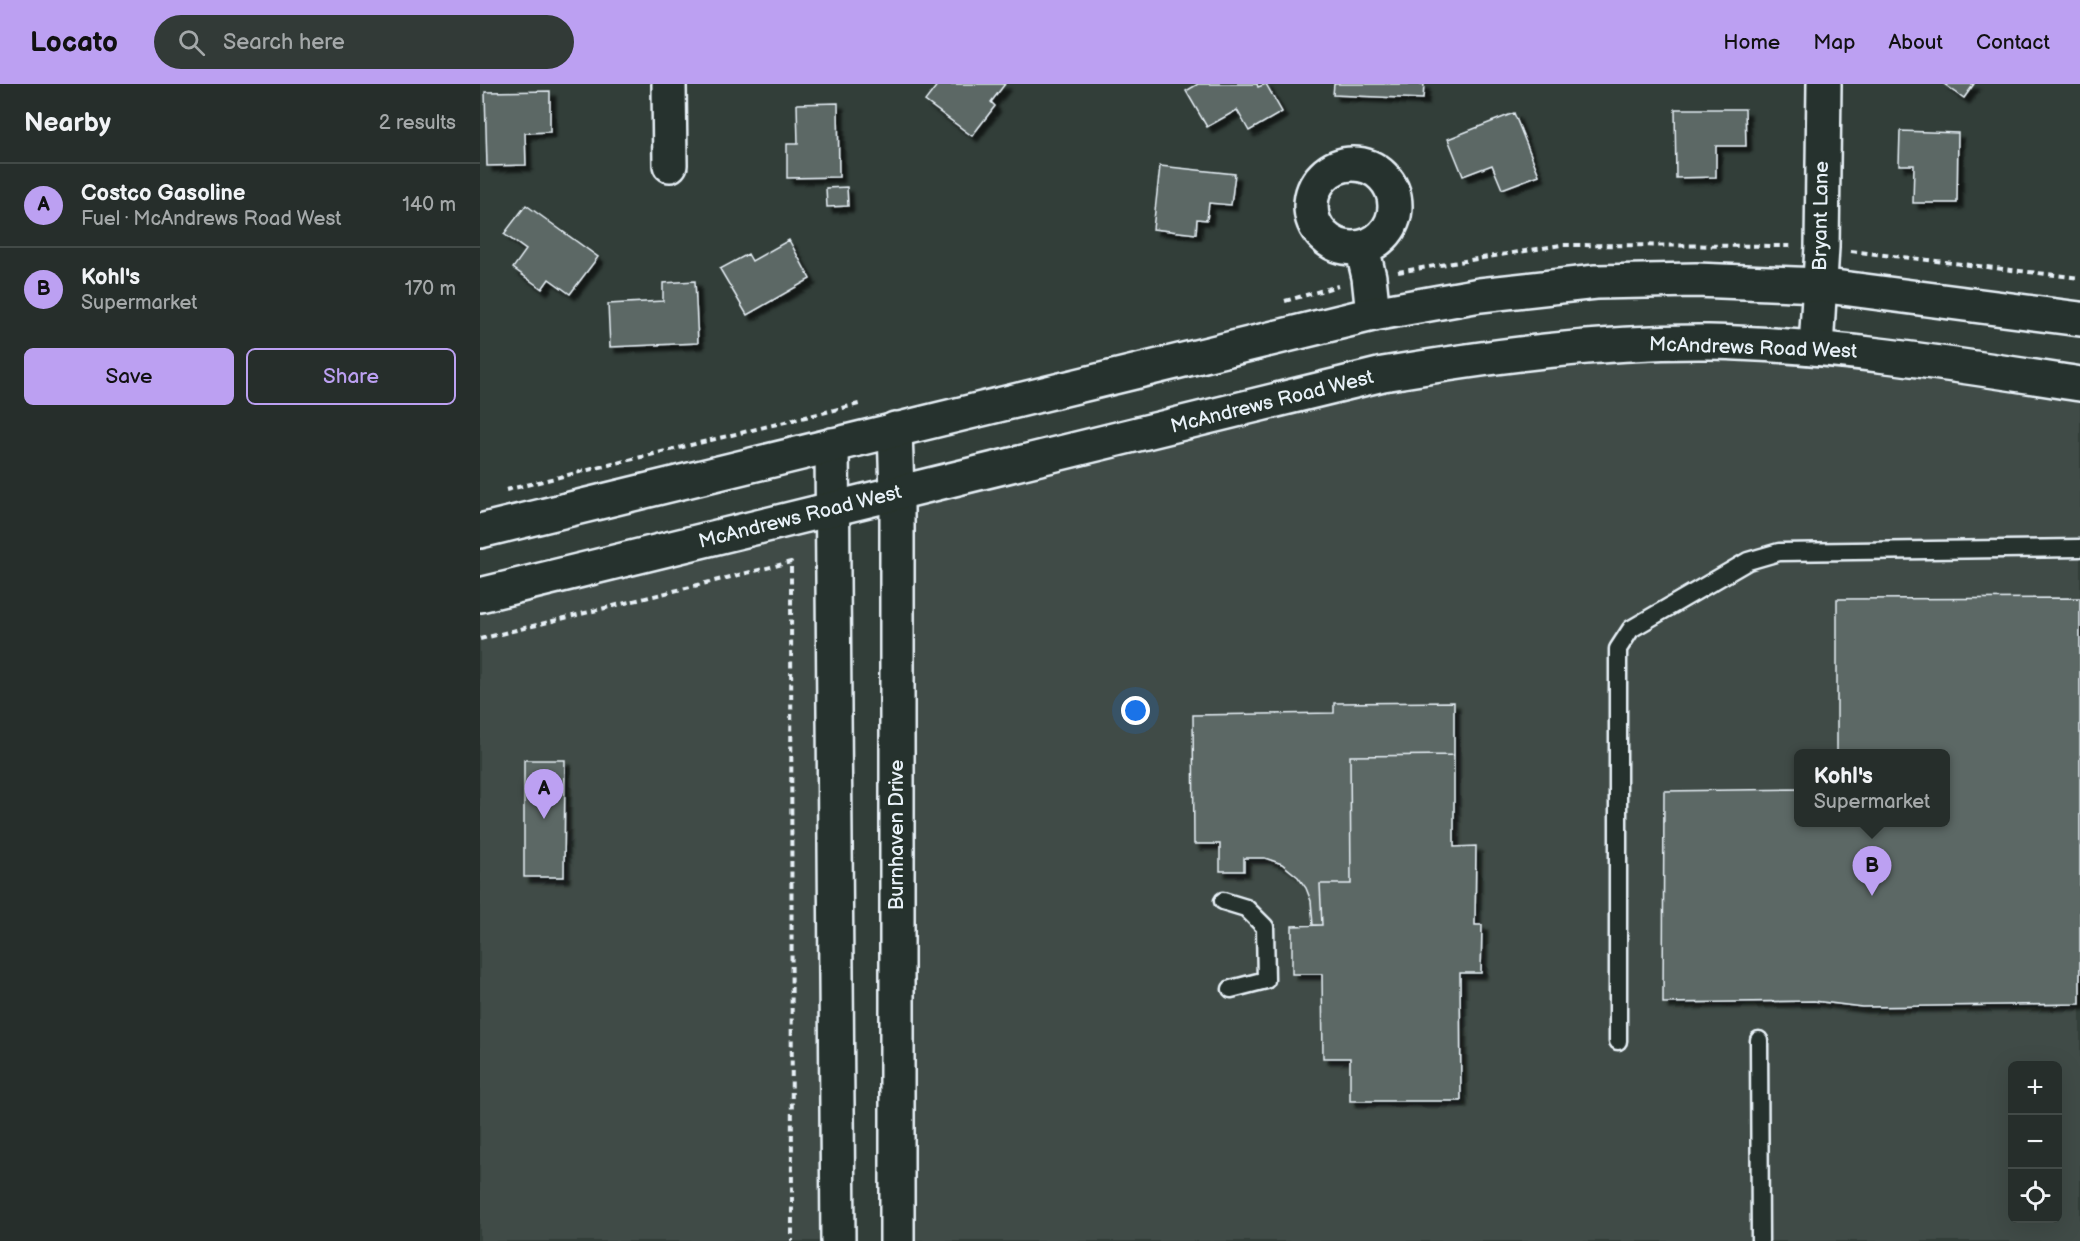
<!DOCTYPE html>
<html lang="en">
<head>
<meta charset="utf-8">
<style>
  :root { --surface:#262e2b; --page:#323a37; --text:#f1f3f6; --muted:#a4a8a9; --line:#424a47; --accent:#bca0f2 }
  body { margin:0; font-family:"Balsamiq Sans",sans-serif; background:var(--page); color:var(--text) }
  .controls { position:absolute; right:18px; bottom:18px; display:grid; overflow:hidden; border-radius:9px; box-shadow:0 6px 24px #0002 }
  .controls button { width:54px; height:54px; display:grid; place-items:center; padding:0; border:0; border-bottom:2px solid var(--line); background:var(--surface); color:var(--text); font:30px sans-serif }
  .you { position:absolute; left:656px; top:627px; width:21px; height:21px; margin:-15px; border:4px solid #fff; border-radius:50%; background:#1a73e8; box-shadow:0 0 0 9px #1a73e833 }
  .badge { display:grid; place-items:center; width:39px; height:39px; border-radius:50%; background:var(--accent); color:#111; font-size:20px; font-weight:700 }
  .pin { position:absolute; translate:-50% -50px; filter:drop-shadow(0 2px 3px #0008) }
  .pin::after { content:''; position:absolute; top:32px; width:21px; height:18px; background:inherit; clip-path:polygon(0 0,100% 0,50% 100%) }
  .popup { position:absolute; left:1314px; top:665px; width:156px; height:78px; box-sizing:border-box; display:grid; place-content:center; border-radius:9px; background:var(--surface); filter:drop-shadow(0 2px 4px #0005); font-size:20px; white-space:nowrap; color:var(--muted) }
  .popup b { font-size:22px; color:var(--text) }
  .popup::after { content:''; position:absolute; left:50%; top:100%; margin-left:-12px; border:12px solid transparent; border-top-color:var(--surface) }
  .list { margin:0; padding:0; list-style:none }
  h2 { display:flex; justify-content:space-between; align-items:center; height:78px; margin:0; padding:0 24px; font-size:26px }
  h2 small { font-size:20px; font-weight:400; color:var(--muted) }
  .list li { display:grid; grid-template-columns:39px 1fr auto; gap:18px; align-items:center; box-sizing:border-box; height:84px; padding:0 24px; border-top:2px solid var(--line) }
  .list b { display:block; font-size:22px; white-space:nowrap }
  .list p { margin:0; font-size:20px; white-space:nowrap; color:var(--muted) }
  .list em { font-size:20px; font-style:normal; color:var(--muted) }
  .actions { display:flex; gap:12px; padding:18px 24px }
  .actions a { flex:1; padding:14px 0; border:2px solid var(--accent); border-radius:9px; text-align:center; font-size:21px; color:var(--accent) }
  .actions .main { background:var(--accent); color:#111 }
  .icon { flex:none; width:33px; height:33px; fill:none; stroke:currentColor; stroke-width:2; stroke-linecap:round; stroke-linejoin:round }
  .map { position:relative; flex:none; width:1600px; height:1157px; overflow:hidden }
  header { display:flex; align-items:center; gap:36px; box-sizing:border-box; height:84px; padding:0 30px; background:var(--accent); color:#111 }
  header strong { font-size:28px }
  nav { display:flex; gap:33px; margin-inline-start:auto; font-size:21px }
  .search { width:420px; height:54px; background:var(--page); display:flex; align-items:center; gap:15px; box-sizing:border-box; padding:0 21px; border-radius:33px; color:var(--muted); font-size:22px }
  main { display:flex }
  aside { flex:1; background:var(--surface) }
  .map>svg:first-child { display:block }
  .built { fill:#3f4b46; fill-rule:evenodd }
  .building { fill:#5c6865; stroke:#e8f1f8; stroke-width:1.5; filter:url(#shadow) }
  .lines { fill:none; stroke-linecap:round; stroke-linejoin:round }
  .service-casing { stroke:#e8f1f8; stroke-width:21 }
  .minor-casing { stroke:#e8f1f8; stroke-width:38 }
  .tertiary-casing { stroke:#e8f1f8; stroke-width:38 }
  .secondary-casing { stroke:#e8f1f8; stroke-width:38 }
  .path { stroke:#e8f1f8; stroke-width:4; stroke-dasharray:6 4.5; stroke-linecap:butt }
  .service { stroke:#26332d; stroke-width:16 }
  .minor { stroke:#26332d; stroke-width:33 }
  .tertiary { stroke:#26332d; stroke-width:33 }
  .secondary { stroke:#26332d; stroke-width:33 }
  .labels { text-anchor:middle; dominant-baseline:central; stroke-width:4.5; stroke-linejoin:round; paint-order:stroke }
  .street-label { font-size:20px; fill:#e8f1f8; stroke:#26332d }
</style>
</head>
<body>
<header>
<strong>Locato</strong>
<div class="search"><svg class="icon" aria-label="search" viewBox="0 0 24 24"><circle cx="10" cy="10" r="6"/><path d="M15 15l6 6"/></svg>Search here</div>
<nav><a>Home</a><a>Map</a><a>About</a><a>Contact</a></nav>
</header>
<main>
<aside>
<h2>Nearby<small>2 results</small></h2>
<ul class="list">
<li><span class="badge">A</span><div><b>Costco Gasoline</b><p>Fuel · McAndrews Road West</p></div><em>140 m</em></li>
<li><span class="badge">B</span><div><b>Kohl's</b><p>Supermarket</p></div><em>170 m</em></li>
</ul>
<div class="actions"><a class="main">Save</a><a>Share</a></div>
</aside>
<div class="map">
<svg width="1600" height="1157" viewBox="0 0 1600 1157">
  <defs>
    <filter id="shadow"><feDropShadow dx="5.5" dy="5.5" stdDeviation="1.5" flood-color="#0009"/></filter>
  </defs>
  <rect width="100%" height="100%" fill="#323e39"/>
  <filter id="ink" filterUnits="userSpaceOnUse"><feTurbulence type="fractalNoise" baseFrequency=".0167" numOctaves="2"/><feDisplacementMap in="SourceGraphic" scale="12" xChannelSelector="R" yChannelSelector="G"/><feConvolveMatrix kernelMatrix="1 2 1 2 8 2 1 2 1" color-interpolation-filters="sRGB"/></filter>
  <g filter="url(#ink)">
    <!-- built -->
    <path class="built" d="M1120,261L1600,300V1157H417V409ZM1318,670H1466V738H1318ZM1532,982H1578V1134H1532Z
      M352,425L358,1157H0V511Z"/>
    <!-- building -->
    <path class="building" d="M458,0H525L511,18L515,22L492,52L445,17Z
      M718,0H777L778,3L786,0L802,28L769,47L757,26L727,43L706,7Z
      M854,0H944L943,15L853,11Z
      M1464,0H1494L1484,14Z
      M70,7V48L45,49L46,81L7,82L5,8Z
      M358,19L359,93L307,94V60H318L317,20Z
      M1195,25H1265L1266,62H1236V93L1196,94Z
      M1034,29L1059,91L1022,105L1012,81L983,92L968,55Z
      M1420,47L1478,49L1477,119H1433L1434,81H1419Z
      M680,82L755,90L751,121L729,119L727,136L717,135L716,150L673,145Z
      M367,103L368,122L347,123L346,104Z
      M46,121L118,173L90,210L69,195L62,205L33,184L46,166L24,150Z
      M309,156L330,195L267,231L240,185L268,170L272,177Z
      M215,197L218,259L130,263L128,220L183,217V199Z
      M1600,514V920L1382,923L1334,917L1183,919L1184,707L1318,705V738H1466V670H1357V515Z
      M974,618V671L870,672L871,800H840L842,841H833L831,817L826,804L818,793L802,780L785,774H764V787H740V760H714L713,631L854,629V619Z
      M974,671V763L996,762L995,841H1002L1001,889H980L981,1017H870V974H843L842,890H812V842L842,841L840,800H871L870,672Z
      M44,676H85L84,793H44Z"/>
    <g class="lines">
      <defs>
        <path id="service" d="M743,817L766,824L785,843L786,896L751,905
          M1279,956L1280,1157
          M1138,957V565L1151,545L1268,477L1299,468L1600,464"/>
        <path id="minor" d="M189,0L190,81
          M831 122a42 42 0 1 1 84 0a42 42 0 1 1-84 0Z
          M882,163L889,193L893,230
          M1336,264L1342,163L1344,0"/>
        <path id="tertiary" d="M415,345L417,409V1157
          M352,361L358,1157"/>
        <path id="secondary" d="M0,447L893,230L1000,211L1116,198L1216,196L1339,201L1600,235
          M0,511L903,290C1012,272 1119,257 1229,258C1354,261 1477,281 1600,300"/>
      </defs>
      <!-- service casing -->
      <use href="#service" class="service-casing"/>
      <!-- minor casing -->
      <use href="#minor" class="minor-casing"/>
      <!-- tertiary casing -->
      <use href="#tertiary" class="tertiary-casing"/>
      <!-- secondary casing -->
      <use href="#secondary" class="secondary-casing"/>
      <!-- path -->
      <path class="path" d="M1371,167L1600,194
        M918,188L1081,161L1313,162
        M805,217L858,202
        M26,406L383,319
        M0,555L311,478L312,1157"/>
      <!-- service -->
      <use href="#service" class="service"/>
      <!-- minor -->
      <use href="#minor" class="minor"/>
      <!-- tertiary -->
      <use href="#tertiary" class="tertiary"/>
      <!-- secondary -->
      <use href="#secondary" class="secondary"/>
    </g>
  </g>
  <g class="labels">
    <!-- street labels -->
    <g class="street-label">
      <text transform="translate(1341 132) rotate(-89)">Bryant Lane</text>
      <text transform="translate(1273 264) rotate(2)">McAndrews Road West</text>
      <text transform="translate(792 318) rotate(-14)">McAndrews Road West</text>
      <text transform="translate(320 433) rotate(-14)">McAndrews Road West</text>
      <text transform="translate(417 751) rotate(-90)">Burnhaven Drive</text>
    </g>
  </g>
</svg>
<div class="controls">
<button>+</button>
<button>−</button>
<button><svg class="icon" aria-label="locate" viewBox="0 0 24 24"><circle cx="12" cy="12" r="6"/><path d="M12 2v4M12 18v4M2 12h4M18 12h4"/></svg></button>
</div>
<div class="you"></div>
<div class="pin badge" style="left:64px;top:735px">A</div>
<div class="pin badge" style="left:1392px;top:812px">B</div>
<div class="popup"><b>Kohl's</b>Supermarket</div>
</div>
</main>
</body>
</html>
